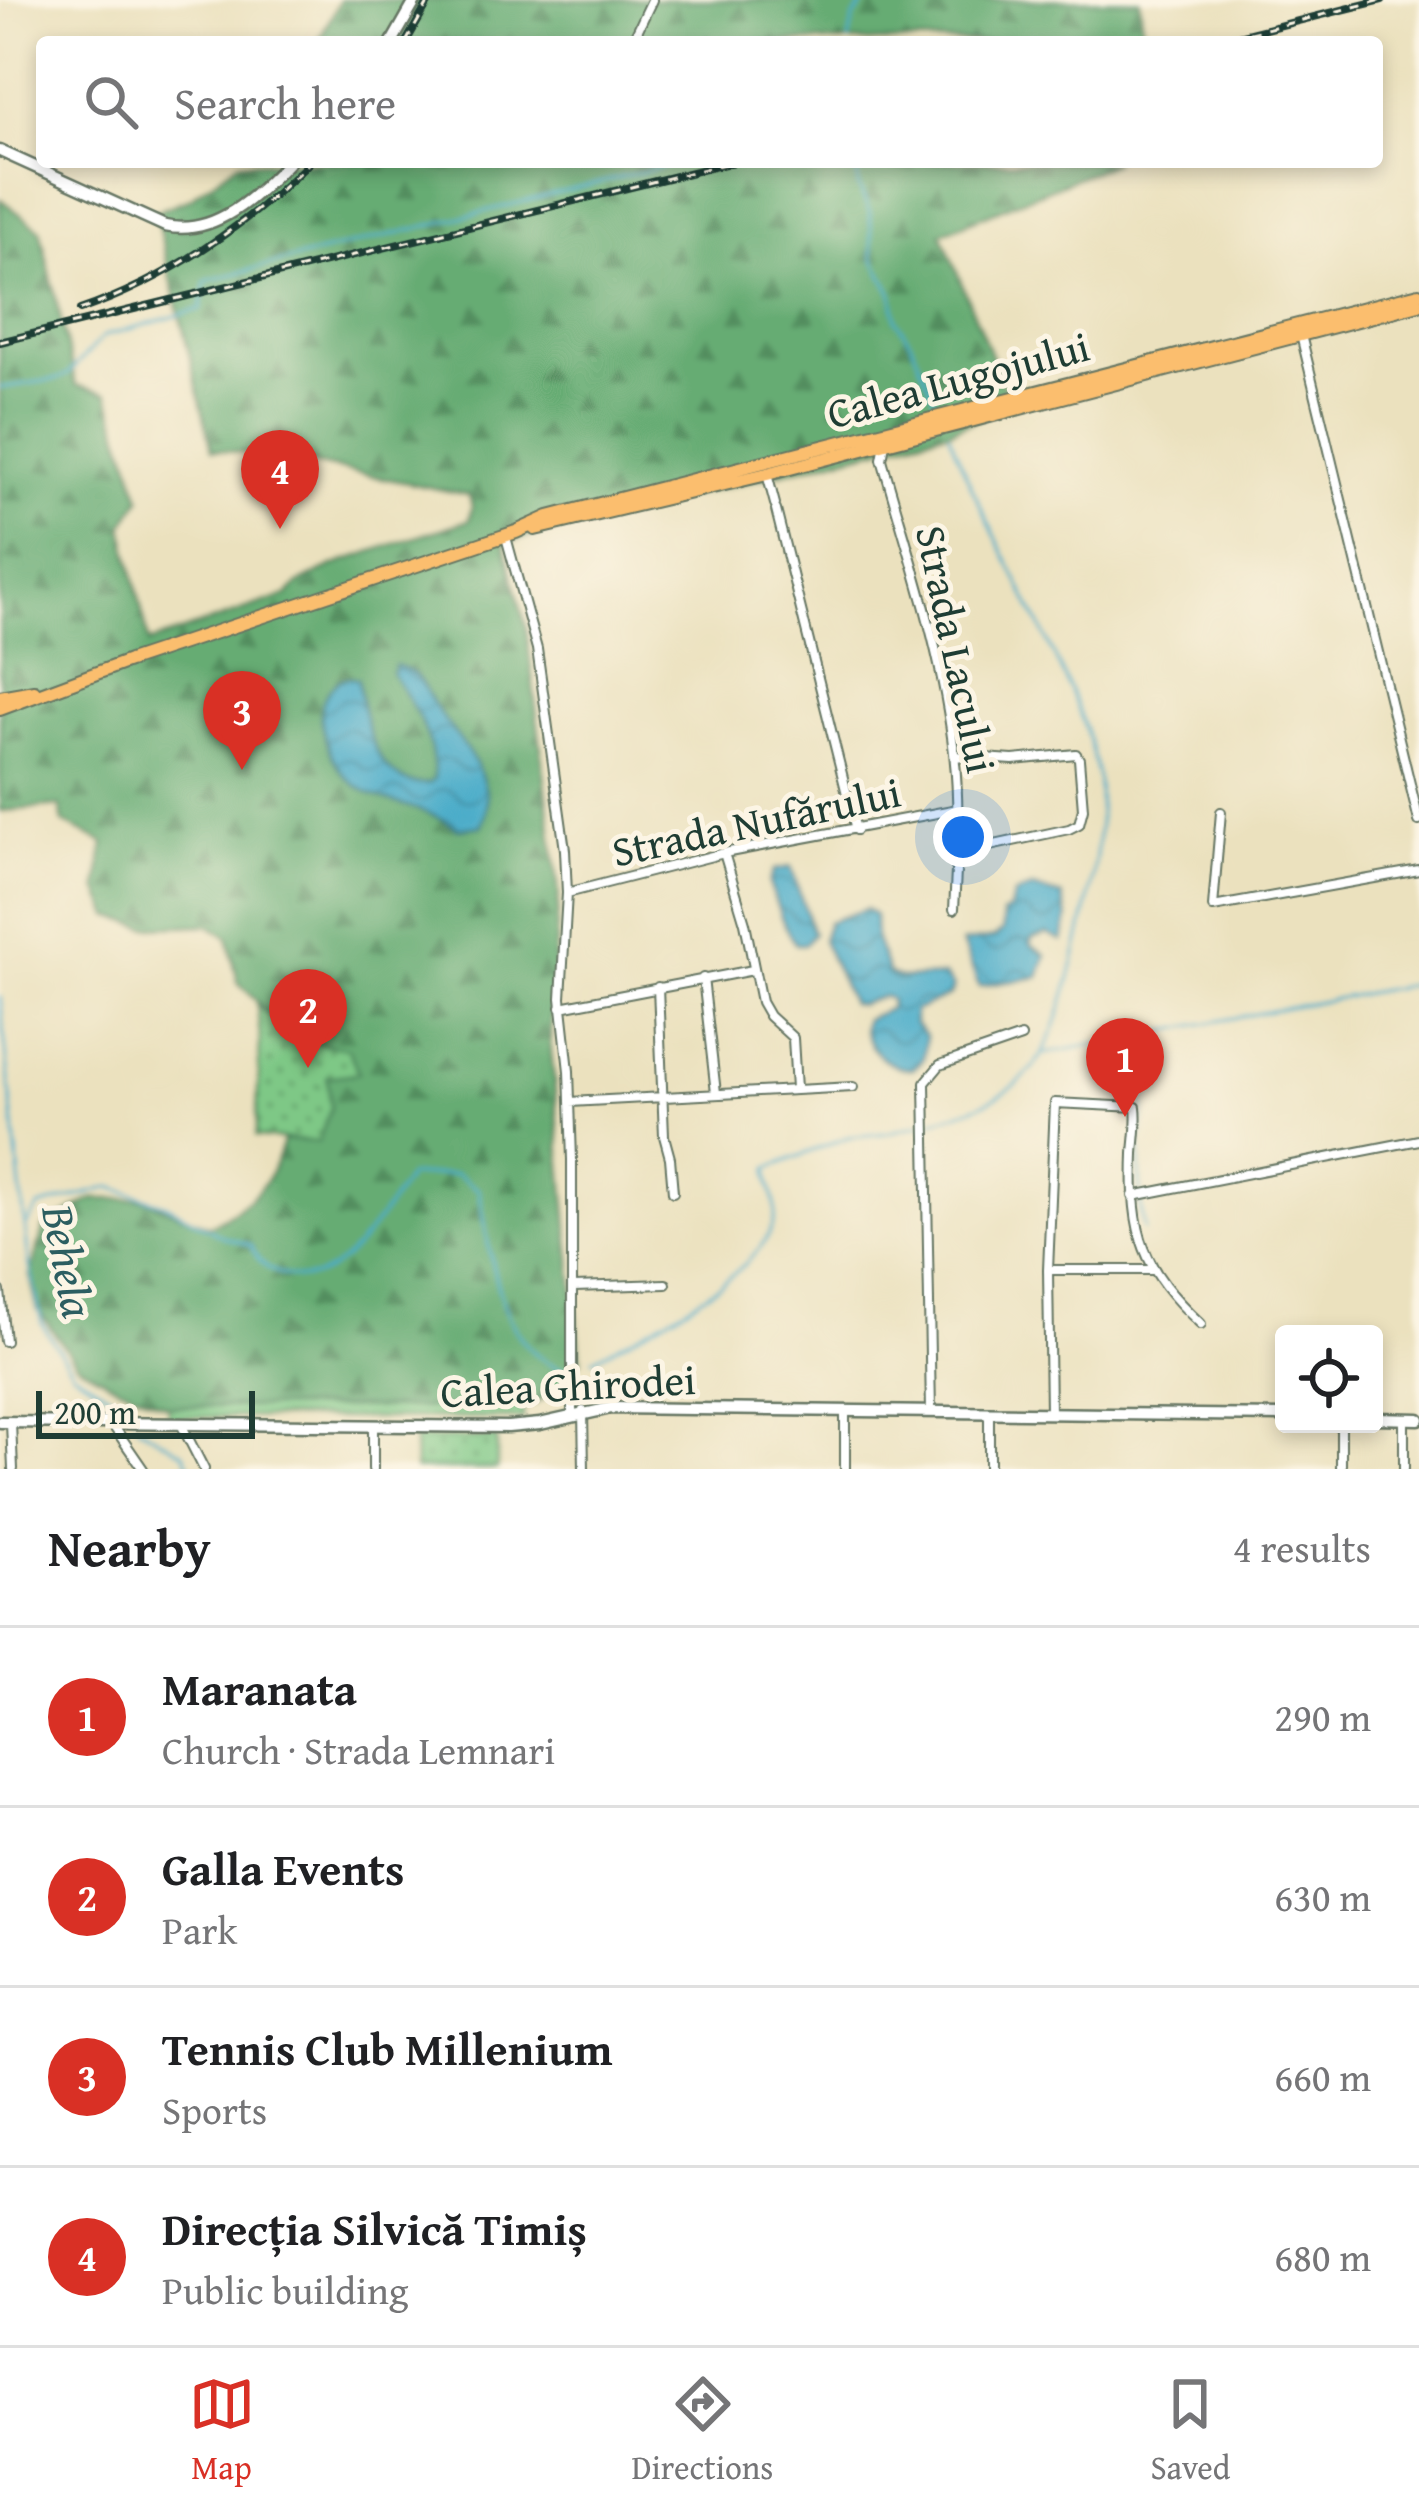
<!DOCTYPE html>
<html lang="en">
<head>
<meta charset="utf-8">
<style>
  :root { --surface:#fff; --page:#f2f2f2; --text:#202124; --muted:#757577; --line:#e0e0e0; --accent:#d93025 }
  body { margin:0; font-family:"Gentium Book Plus",serif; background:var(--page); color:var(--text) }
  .controls { position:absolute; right:36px; bottom:36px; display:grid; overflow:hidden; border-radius:12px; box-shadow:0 6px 18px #0003 }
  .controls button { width:108px; height:108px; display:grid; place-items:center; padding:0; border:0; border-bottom:3px solid var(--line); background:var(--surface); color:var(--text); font:60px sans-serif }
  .scale { position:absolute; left:36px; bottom:30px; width:219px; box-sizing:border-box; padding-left:12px; border:6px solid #1f3d34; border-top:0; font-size:33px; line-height:42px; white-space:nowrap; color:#1f3d34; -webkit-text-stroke:9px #fcf5e5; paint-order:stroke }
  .you { position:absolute; left:963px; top:837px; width:42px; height:42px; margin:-30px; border:9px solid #fff; border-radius:50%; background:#1a73e8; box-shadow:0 0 0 18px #1a73e833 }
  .badge { display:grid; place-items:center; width:78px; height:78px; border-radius:50%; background:var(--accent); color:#fff; font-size:39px; font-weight:700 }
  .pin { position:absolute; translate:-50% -99px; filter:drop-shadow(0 3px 6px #0008) }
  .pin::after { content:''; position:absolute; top:63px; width:42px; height:36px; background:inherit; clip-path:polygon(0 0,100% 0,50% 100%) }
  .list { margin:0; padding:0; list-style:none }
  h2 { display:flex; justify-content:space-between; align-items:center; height:156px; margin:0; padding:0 48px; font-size:51px }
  h2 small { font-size:39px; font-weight:400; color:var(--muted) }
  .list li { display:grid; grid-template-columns:78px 1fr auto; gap:36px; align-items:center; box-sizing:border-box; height:180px; padding:0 48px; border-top:3px solid var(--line) }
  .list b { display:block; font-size:45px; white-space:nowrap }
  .list p { margin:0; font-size:39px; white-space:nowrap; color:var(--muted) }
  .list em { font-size:39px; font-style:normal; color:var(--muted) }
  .icon { flex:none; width:66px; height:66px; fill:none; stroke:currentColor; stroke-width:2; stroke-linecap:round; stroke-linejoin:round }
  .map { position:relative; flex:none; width:1419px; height:1469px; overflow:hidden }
  .search { position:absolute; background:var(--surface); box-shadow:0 6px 18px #0003; left:36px; right:36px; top:36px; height:132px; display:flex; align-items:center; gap:30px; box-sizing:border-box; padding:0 42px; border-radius:12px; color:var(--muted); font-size:45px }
  .sheet { height:876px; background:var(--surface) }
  nav { display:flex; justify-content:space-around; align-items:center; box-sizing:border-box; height:168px; border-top:3px solid var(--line); background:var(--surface); font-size:33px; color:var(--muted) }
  nav a { display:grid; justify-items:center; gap:6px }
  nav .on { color:var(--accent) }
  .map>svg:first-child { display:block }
  .grass { fill:#7ec886; stroke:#4e825d; stroke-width:3 }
  .forest { fill:url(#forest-firs); stroke:#427454; stroke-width:3 }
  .park { fill:url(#park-dots); stroke:#4e825d; stroke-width:3 }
  .water { fill:url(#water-waves); stroke:#34747e; stroke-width:3 }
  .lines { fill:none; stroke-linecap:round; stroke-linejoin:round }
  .stream { stroke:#4aacc9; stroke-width:3 }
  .minor-casing { stroke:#667664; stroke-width:12 }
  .tertiary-casing { stroke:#667664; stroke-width:15 }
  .primary-casing { stroke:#667664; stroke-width:16 }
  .minor { stroke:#fff; stroke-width:8 }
  .tertiary { stroke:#fff; stroke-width:10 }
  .primary { stroke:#fbbe6e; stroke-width:12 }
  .rail-casing { stroke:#1f3d34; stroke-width:8 }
  .rail { stroke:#fcf5e5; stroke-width:3; stroke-dasharray:9; stroke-linecap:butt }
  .labels { text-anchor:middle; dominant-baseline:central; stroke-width:10; stroke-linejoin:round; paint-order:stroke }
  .street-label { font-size:42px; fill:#1f3d34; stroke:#fcf5e5 }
  .water-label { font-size:45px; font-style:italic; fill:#2c5e61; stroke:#fcf5e5 }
</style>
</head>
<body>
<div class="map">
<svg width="1419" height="1469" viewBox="0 0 1419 1469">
  <defs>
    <pattern id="forest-firs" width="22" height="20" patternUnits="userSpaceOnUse" patternTransform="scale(3)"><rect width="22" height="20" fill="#66ac73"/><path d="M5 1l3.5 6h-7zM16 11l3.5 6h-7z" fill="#538d5f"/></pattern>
    <pattern id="park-dots" width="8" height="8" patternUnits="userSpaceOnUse" patternTransform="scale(3)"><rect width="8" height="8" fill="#7ec886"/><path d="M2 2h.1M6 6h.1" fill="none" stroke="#67a46e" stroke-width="1.8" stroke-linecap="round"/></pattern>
    <pattern id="water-waves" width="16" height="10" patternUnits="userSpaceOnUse" patternTransform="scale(3)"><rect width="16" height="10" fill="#4aacc9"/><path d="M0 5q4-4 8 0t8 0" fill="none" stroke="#3d8da4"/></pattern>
  </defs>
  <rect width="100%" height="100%" fill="#fcf5e5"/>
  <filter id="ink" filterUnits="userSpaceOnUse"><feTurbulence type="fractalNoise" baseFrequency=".00833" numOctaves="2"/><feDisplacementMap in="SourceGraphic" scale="24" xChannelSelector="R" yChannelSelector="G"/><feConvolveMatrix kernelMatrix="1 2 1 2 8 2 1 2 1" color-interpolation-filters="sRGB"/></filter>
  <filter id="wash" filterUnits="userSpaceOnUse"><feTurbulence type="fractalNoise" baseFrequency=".004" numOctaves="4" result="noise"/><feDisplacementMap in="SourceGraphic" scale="48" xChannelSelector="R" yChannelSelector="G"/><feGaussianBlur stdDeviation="2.7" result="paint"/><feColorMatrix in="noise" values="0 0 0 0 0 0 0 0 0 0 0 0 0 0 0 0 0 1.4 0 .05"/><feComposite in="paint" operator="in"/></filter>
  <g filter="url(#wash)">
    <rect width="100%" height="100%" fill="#ebe1be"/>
    <!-- grass -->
    <path class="grass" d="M168,1406L523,1408V1419L168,1417Z"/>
    <!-- forest -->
    <path class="forest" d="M340,0H1140L1143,33L1247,42H318Z
      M238,162H1115L941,233L1011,404L951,430L504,543L526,627L559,893L550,1039L581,1360C563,1383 551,1399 523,1408L168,1406L118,1386L77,1364L38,1310L30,1275L44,1227L92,1199H143L209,1226C250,1202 271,1188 283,1140L318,1141L271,1016L238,982L228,937L209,925L146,927L110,916L98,889L104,843L63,823L60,806L0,811V199L40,229L76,385L108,394L141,498L123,526L149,643L288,595C305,566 431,534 469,520L472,507L469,495L287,459L212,449L155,212L191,198Z"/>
    <!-- park -->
    <path class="park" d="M257,1005L296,1039L348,1049L359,1073L327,1077L331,1107L318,1142L256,1137L260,1038Z
      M497,1438V1469H415L414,1439Z"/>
    <!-- water -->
    <path class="water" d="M395,665C422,671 425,693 439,713C462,744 502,785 481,826L458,829C404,791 349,814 325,738C320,722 318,708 327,693C335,680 344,676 358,679C363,719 376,791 430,783L434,778C435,735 413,707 392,674Z
      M791,867L813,934L805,944H796C785,933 775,900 769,883L774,870Z
      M1032,888L1062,896L1068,918L1063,941L1047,934L1031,939V945L1046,956L1039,977L979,986L962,943L995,938L1003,930L1002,914L1010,909L1014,895Z
      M866,909L875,916L876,940L889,974L899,978L945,976L953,987L950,995L914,1011V1023L926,1037L923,1059L913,1069C889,1069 870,1051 863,1029L865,1019L889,1009L891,1000L884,996L859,1005L851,1003L822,940L828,922Z"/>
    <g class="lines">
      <!-- stream -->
      <path class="stream" d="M849,42L853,19L867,0
        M857,162L858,185L870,213L873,257L893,294L896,320L911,342L939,410
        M0,388L58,379L68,374L104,336L201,309L206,281L682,162
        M0,997L29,1262L42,1324L73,1372L127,1404L135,1417
        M1044,1054L1419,983
        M931,1121C1030,1095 1049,1065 1073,966C1086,913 1102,851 1099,795C1096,741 1069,688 1047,640C1014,571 977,505 949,434
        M1140,1191V1143L1154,1034
        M1140,1200L1144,1230
        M25,1227L39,1207L111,1187L167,1205L222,1236L250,1245C261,1266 270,1272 293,1277C342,1287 384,1210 409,1176L456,1174L479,1190C492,1254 494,1348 566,1370
        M593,1359C641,1332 761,1276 774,1221C780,1200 766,1187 769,1168L848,1137L887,1133L921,1124
        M137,1426L184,1453L191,1469"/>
    </g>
  </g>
  <g filter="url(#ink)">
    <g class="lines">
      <defs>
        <path id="minor" d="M632,42L652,0
          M1301,335L1419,821
          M885,444L882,459C909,555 943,653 954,753C960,805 957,857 954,909
          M767,474L775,504
          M776,510L856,830
          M506,537L537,649L565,850L567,893L561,998L569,1071L572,1160V1416
          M955,756L1013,760L1076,754L1079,759L1083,809L1079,824L1069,829L957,853
          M1221,812L1213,907L1419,870
          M724,853L745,923L761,1002L769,1016L793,1038L796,1089
          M567,893L724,853L958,809
          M703,978L716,1093
          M658,987L664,1136L670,1158L673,1192
          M561,1007L753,970
          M570,1102L853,1087
          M1133,1196L1419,1140
          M1048,1270H1151
          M574,1287L666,1284
          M0,1291L5,1341
          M583,1411L584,1469
          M845,1412V1469
          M931,1412L925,1083L940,1065L1021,1037
          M1050,1413L1048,1270L1055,1103L1136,1107C1138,1122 1135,1138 1134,1154C1131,1234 1142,1269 1201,1324
          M11,1423L13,1469
          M112,1424L143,1469
          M181,1424L204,1469
          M373,1426V1469
          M989,1469V1413
          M1341,1469V1424
          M1404,1469V1419"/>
        <path id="tertiary" d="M392,42L416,0
          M0,151L165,226C215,237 256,196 289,162
          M1374,1418L1419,1419
          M0,1422L508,1427L540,1424L611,1408L1284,1416"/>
        <path id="primary" d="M535,529L767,474L1419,304
          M0,697L34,691
          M0,709L129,661L516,532L549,517L1419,294"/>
      </defs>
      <!-- minor casing -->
      <use href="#minor" class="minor-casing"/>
      <!-- tertiary casing -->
      <use href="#tertiary" class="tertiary-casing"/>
      <!-- primary casing -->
      <use href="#primary" class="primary-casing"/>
      <!-- minor -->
      <use href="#minor" class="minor"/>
      <!-- tertiary -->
      <use href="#tertiary" class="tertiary"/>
      <!-- primary -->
      <use href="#primary" class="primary"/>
      <defs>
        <path id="rail" d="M406,42L430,0
          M1214,42L1382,0
          M80,310C167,280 246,226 310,162
          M0,342L733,162"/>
      </defs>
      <!-- rail casing -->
      <use href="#rail" class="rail-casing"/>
      <!-- rail -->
      <use href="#rail" class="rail"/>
    </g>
  </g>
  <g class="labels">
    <!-- street labels -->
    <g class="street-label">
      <text transform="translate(958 379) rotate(-15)">Calea Lugojului</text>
      <text transform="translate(957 649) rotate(78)">Strada Lacului</text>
      <text transform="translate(756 821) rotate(-12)">Strada Nufărului</text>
      <text transform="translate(568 1385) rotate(-3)">Calea Ghirodei</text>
    </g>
    <!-- water labels -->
    <g class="water-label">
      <text transform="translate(69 1261) rotate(79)">Behela</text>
    </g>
  </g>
</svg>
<div class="controls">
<button><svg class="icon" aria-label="locate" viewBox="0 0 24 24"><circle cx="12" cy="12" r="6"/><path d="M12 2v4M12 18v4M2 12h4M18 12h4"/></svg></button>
</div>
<div class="scale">200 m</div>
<div class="you"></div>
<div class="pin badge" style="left:1125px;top:1117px">1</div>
<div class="pin badge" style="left:308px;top:1068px">2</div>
<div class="pin badge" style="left:242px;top:770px">3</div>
<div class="pin badge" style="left:280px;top:529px">4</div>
<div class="search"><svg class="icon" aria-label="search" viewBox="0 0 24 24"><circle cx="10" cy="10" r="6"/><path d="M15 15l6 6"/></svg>Search here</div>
</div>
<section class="sheet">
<h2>Nearby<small>4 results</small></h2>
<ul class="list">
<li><span class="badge">1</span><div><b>Maranata</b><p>Church · Strada Lemnari</p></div><em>290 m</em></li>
<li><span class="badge">2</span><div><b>Galla Events</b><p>Park</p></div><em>630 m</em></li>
<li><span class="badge">3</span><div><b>Tennis Club Millenium</b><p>Sports</p></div><em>660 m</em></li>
<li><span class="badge">4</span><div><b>Direcția Silvică Timiș</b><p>Public building</p></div><em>680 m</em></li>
</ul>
</section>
<nav>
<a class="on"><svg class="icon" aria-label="map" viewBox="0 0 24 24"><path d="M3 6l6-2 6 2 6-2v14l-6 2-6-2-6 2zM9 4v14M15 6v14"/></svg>Map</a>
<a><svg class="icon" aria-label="directions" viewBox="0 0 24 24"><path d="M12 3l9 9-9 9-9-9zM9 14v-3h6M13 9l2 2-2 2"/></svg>Directions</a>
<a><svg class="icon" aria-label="saved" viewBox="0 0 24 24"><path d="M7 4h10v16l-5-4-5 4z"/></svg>Saved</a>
</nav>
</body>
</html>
